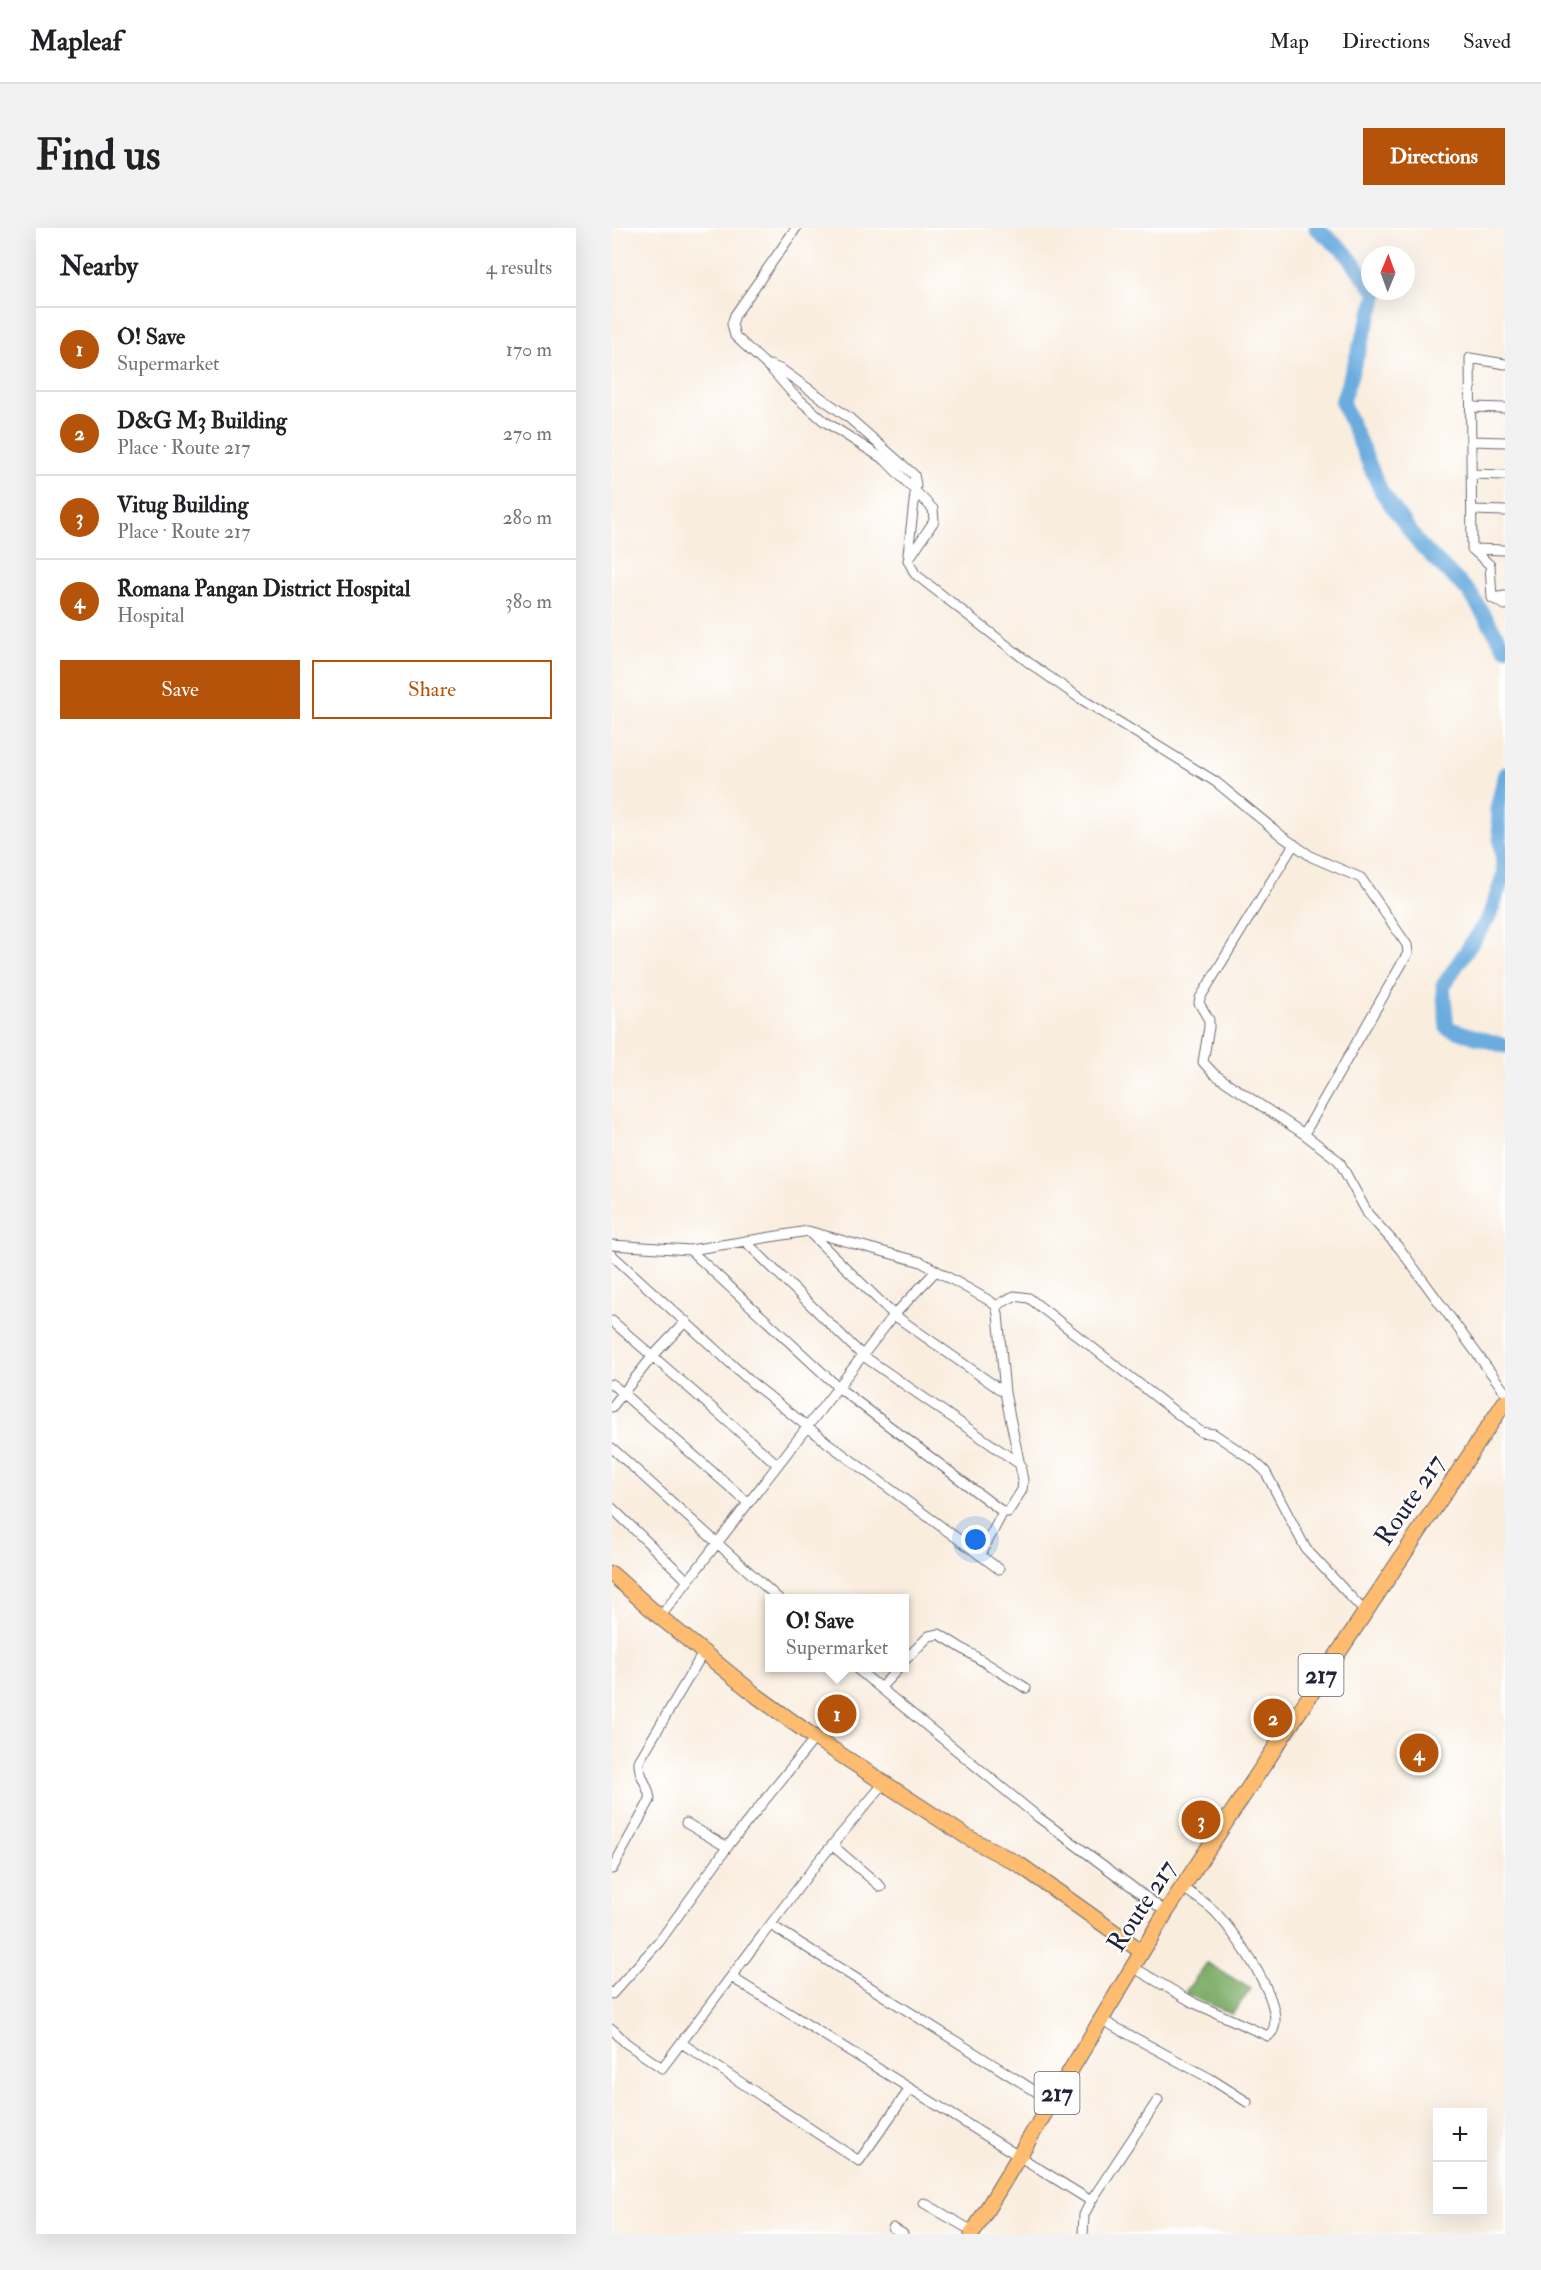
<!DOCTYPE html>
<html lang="en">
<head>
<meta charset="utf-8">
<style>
  :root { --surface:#fff; --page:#f2f2f2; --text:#202124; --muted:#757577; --line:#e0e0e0; --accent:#b45309 }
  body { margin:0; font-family:"IM FELL Double Pica",serif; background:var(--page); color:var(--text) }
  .controls { position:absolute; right:18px; bottom:18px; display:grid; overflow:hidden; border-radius:0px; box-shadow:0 6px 24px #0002 }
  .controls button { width:54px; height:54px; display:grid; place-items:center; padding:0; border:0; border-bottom:2px solid var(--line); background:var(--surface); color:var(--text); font:30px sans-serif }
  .compass { position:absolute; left:749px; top:18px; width:54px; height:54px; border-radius:50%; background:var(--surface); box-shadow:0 6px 24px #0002; rotate:1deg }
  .you { position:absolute; left:364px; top:1312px; width:21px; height:21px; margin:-15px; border:4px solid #fff; border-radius:50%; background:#1a73e8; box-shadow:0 0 0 9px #1a73e833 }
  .badge { display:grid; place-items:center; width:39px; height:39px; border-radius:50%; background:var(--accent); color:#fff; font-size:20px; font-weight:700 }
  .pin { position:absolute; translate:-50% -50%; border:3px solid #fff; box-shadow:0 2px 6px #0006 }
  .popup { position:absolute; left:153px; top:1366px; width:144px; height:78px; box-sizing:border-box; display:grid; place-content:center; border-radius:0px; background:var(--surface); filter:drop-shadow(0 2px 4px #0005); font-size:20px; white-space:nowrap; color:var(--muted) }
  .popup b { font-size:22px; color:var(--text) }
  .popup::after { content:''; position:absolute; left:50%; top:100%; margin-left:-12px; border:12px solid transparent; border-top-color:var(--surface) }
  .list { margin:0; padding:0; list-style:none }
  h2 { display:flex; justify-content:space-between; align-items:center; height:78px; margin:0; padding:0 24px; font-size:26px }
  h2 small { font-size:20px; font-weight:400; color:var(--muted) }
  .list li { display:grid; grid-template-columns:39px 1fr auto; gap:18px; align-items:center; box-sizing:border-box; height:84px; padding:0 24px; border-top:2px solid var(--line) }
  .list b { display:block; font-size:22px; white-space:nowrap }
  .list p { margin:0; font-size:20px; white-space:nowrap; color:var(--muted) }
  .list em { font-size:20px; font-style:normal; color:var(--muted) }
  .actions { display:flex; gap:12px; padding:18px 24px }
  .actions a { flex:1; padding:14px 0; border:2px solid var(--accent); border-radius:0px; text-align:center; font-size:21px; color:var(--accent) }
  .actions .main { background:var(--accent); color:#fff }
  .map { position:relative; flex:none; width:893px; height:2006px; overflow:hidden; border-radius:0px }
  header { display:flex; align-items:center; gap:36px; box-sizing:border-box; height:84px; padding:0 30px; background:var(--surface); border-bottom:2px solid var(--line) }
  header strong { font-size:28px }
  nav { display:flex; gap:33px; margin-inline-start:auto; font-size:21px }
  .intro { display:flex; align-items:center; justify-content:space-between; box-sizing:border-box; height:144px; padding:0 36px }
  h1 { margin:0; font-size:42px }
  .button { padding:15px 27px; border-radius:0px; background:var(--accent); color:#fff; font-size:21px; font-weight:700 }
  main { display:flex; gap:36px; padding:0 36px }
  aside { flex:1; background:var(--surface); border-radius:0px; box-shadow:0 6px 24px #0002 }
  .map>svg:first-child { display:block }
  .forest { fill:#79aa64; stroke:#4e6650; stroke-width:1.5 }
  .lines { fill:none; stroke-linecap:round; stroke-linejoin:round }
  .river { stroke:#6aacde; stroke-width:15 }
  .minor-casing { stroke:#6d6974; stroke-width:11 }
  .primary-casing { stroke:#6d6974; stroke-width:17 }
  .minor { stroke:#fff; stroke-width:9 }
  .primary { stroke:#fdbc6f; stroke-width:15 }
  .labels { text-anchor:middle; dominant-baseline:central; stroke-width:4.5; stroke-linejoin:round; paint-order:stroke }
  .shield { fill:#fff; stroke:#646476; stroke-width:1.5 }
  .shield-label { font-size:24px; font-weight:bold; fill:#22223b }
  .street-label { font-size:26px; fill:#22223b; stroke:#fff }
</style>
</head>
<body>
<header>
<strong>Mapleaf</strong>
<nav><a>Map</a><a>Directions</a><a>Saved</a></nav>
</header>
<div class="intro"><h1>Find us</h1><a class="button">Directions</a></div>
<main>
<aside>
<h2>Nearby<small>4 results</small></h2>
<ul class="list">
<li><span class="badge">1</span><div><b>O! Save</b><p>Supermarket</p></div><em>170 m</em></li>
<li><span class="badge">2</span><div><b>D&amp;G M3 Building</b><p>Place · Route 217</p></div><em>270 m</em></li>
<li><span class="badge">3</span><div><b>Vitug Building</b><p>Place · Route 217</p></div><em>280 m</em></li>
<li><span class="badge">4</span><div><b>Romana Pangan District Hospital</b><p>Hospital</p></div><em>380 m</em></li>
</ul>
<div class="actions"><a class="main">Save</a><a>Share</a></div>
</aside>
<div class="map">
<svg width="893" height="2006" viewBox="0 0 893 2006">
  <rect width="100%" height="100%" fill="#fff"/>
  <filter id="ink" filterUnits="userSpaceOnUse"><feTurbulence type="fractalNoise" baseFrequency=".0167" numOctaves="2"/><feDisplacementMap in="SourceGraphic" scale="12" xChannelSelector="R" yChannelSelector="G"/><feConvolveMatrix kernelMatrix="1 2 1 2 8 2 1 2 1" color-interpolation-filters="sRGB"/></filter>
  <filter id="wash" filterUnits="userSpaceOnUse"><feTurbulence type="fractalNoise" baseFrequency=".008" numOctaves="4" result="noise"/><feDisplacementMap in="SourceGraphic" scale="24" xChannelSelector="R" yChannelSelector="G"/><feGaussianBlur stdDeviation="1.35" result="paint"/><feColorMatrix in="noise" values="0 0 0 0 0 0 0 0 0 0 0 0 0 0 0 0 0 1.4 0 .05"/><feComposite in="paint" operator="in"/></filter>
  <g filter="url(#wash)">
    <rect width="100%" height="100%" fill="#f9edde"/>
    <!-- forest -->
    <path class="forest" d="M595,1735L639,1761L620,1786L574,1766V1763Z"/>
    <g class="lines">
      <!-- river -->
      <path class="river" d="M704,0L733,24L758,57
        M763,63L765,66L730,174L769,263L808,317L858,365L893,420
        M893,546L885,581L892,646L877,689L831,758L835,800L893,818"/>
    </g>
  </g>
  <g filter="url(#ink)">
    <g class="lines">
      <defs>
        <path id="minor" d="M184,0L123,87L120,96L123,108L161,143L181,166L212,193L273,232L321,281L322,293L296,332L303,346L416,434L466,469L604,554L671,609L700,629L749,650L795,717L796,725L692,906
          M893,136L858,130L860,321L893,322
          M158,137L170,142L236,189L302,247L304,257L296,326
          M859,179L893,180
          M859,213L893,214
          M859,246L893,247
          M860,282L893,283
          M860,321L878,337L880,370
          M880,370L893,377
          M880,370L893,368
          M682,616L588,770L587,775L597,792V799L591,834L602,846L692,906L727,933L756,986L788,1021L893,1164
          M198,1005L282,1087L393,1165
          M133,1013L250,1127L409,1237
          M0,1017L78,1022L196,1003L309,1034L378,1073L384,1078L386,1086L393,1165L411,1252L410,1262L396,1284H391L369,1326
          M78,1022L227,1160L391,1284
          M0,1027L138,1153L217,1216L387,1341
          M384,1078L402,1068L417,1070L589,1204L602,1206L641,1232L653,1243L694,1321L752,1383
          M0,1093L166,1237
          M0,1156L135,1274
          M0,1179L40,1129L74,1093
          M0,1220L166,1370
          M0,1280L75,1352
          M48,1389L282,1087L324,1043
          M292,1433L317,1408L327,1406L414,1460
          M244,1440L426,1589L554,1684
          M270,1458L287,1440
          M74,1595L115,1619
          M220,1617L269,1659
          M0,1641L38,1572C37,1556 26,1549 27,1533L91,1425
          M159,1697L439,1873
          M519,1738L582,1775L656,1808C684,1788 619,1698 600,1681C591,1673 580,1666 570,1659
          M119,1749L479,1973
          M0,1766L47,1714L119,1614L203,1510
          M488,1791L599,1851L635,1874
          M0,1801L14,1815L50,1840L205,1635L273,1554
          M71,1816L247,1933L297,1862
          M312,1975L362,2004
          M281,2000L291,2006
          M471,2006L472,1987L479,1973L546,1872"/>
        <path id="primary" d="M0,1346L48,1389L145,1468L203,1510L355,1609L408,1637L529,1723
          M360,2006L554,1684L893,1174"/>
      </defs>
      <!-- minor casing -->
      <use href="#minor" class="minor-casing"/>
      <!-- primary casing -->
      <use href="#primary" class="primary-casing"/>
      <!-- minor -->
      <use href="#minor" class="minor"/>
      <!-- primary -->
      <use href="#primary" class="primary"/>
    </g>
  </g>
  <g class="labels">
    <!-- shield labels -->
    <g class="shield">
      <rect x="686.5" y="1426" width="45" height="42" rx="4.5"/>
      <rect x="422.5" y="1844" width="45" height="42" rx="4.5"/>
    </g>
    <g class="shield-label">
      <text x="709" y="1447">217</text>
      <text x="445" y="1865">217</text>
    </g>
    <!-- street labels -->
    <g class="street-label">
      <text transform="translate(798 1272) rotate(-56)">Route 217</text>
      <text transform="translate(530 1678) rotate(-57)">Route 217</text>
    </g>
  </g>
</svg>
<div class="controls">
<button>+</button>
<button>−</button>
</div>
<svg class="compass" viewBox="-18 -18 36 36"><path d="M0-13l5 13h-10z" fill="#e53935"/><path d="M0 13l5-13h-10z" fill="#757577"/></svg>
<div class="you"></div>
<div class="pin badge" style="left:225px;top:1486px">1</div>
<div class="popup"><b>O! Save</b>Supermarket</div>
<div class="pin badge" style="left:661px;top:1490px">2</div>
<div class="pin badge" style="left:589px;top:1592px">3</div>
<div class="pin badge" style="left:807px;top:1525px">4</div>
</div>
</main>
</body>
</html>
